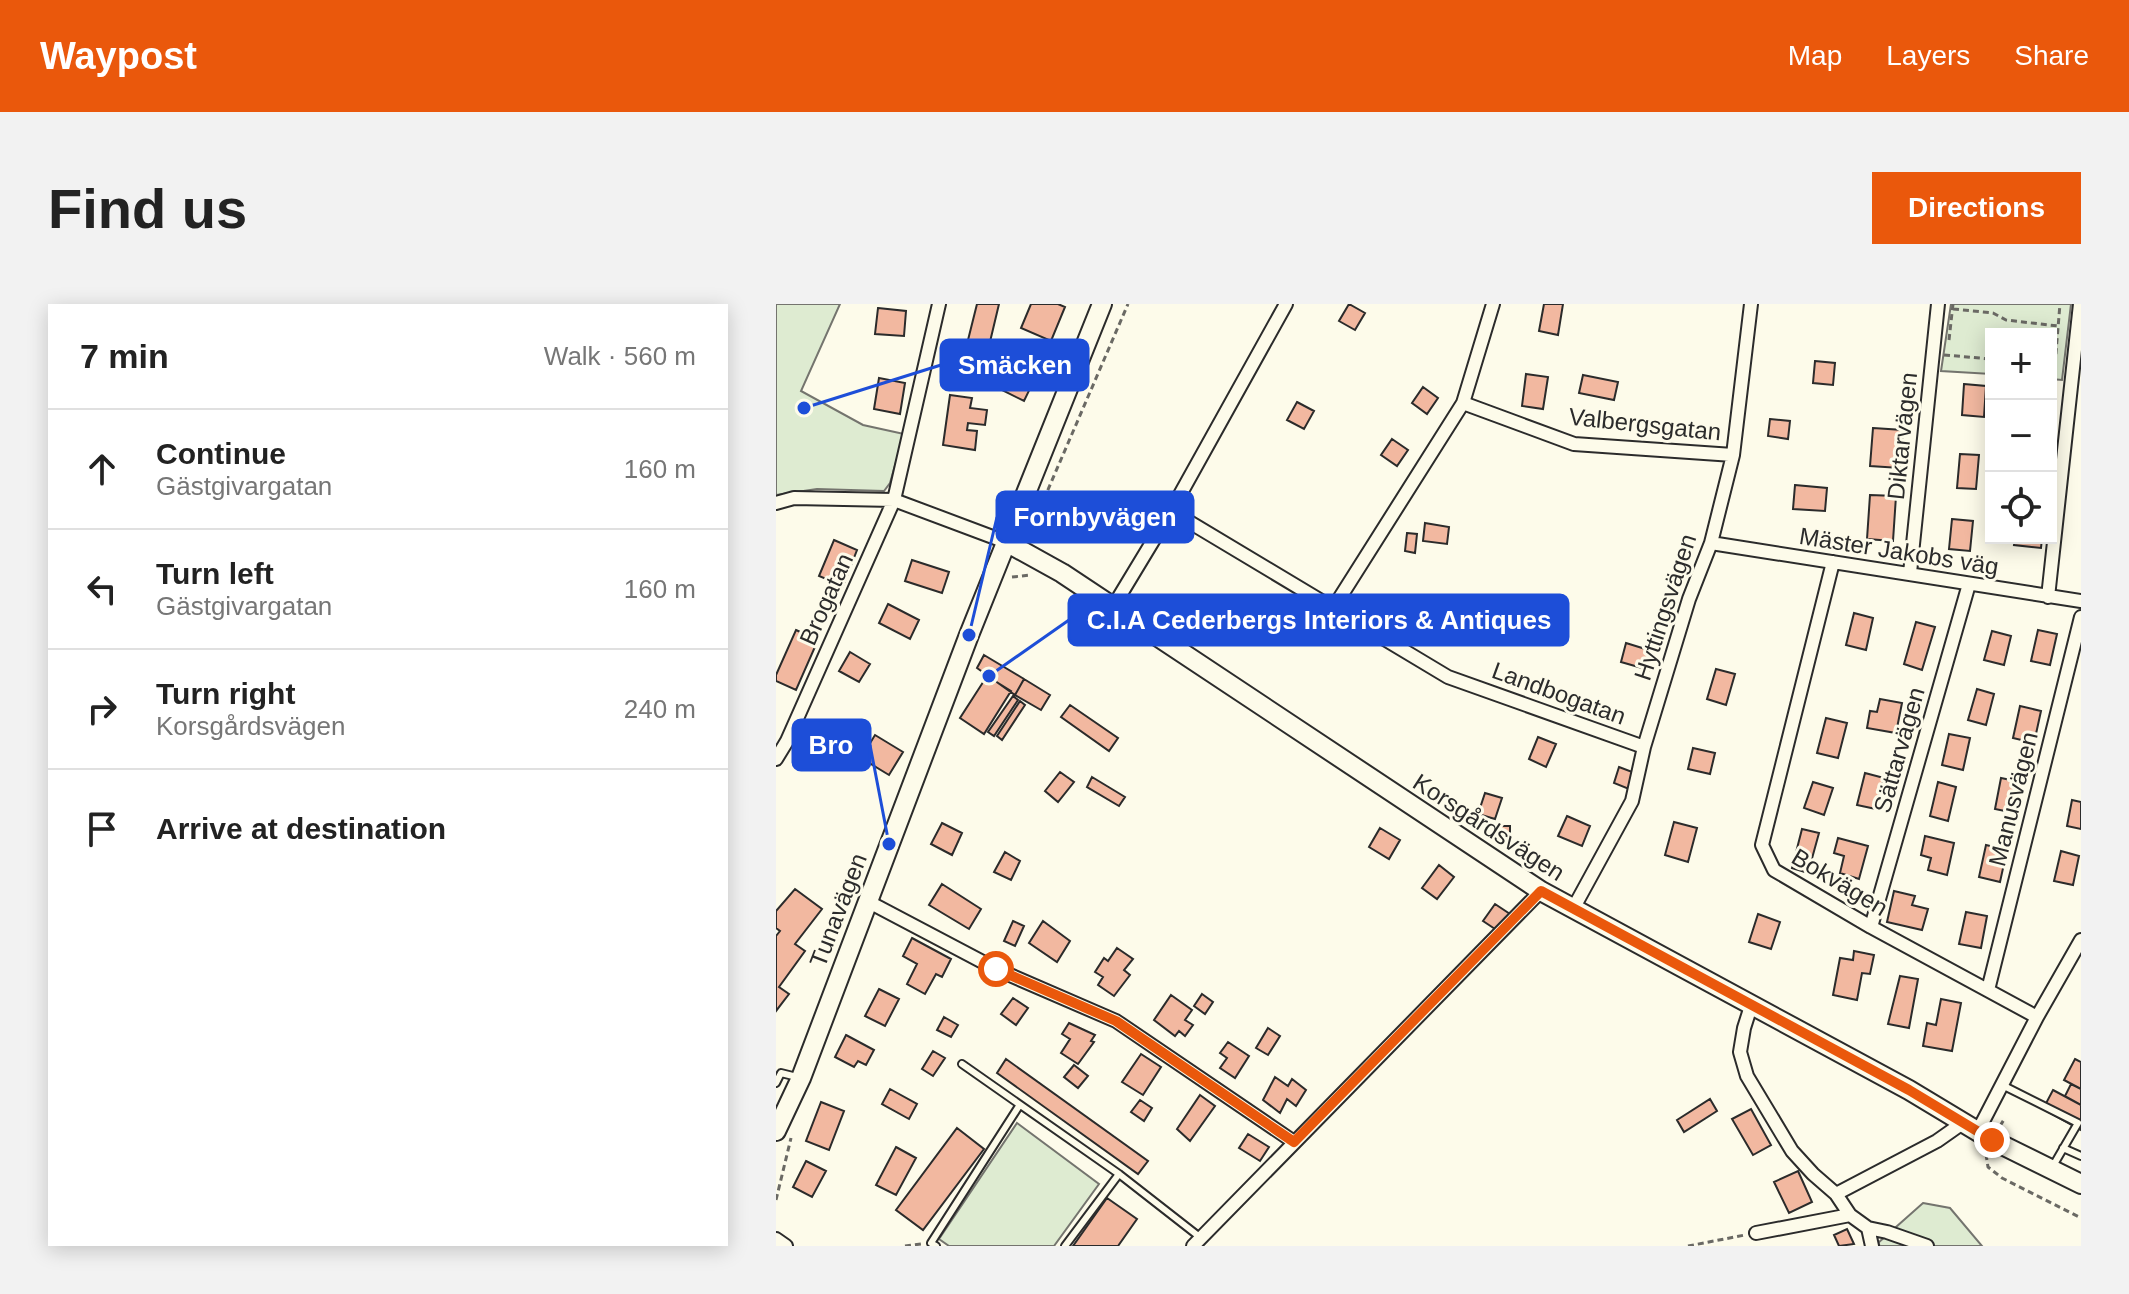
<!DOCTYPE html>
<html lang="en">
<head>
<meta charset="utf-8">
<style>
  :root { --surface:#fff; --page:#f2f2f2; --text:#222; --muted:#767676; --line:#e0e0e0; --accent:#ea580c }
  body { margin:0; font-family:Helvetica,sans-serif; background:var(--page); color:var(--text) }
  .controls { position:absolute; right:24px; top:24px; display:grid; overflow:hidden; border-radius:0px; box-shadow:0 4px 20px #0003 }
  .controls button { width:72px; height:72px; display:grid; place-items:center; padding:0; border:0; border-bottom:2px solid var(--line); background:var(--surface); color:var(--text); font:40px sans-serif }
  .stop { position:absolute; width:24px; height:24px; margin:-18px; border:6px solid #ea580c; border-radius:50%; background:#fff }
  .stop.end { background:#ea580c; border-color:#fff; box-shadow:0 2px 8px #0008 }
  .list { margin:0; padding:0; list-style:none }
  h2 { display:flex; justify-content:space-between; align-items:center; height:104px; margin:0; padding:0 32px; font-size:34px }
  h2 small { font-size:26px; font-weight:400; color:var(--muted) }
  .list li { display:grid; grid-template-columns:52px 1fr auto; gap:24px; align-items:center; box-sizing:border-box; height:120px; padding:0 32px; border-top:2px solid var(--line) }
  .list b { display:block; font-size:30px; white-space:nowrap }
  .list p { margin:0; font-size:26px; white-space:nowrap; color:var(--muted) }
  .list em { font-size:26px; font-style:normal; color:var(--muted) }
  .icon { flex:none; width:44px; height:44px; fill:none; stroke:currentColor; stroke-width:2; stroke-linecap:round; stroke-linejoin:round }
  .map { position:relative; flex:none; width:1305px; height:942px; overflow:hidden; border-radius:0px }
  header { display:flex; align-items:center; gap:48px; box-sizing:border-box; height:112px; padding:0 40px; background:var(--accent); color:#fff }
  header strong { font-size:38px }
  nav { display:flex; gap:44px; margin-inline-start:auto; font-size:28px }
  .intro { display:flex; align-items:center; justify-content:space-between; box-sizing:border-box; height:192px; padding:0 48px }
  h1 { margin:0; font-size:56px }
  .button { padding:20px 36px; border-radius:0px; background:var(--accent); color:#fff; font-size:28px; font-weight:700 }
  main { display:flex; gap:48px; padding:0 48px }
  aside { flex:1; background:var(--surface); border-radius:0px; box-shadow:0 4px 20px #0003 }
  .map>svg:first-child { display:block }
  .green { fill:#deebd1; stroke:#74746e; stroke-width:2 }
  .building { fill:#f2b8a0; stroke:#2b2b2b; stroke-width:2 }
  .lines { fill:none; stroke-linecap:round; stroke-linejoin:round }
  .lane-casing { stroke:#2b2b2b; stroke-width:10 }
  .street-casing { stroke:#2b2b2b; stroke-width:16 }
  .secondary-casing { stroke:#2b2b2b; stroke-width:22 }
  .path { stroke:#6a6964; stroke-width:3; stroke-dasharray:6 4; stroke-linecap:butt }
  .lane { stroke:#fdfbea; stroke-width:6 }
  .street { stroke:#fdfbea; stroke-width:12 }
  .secondary { stroke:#fdfbea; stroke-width:18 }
  .route { stroke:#ea580c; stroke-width:10 }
  .labels { text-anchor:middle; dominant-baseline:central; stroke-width:6; stroke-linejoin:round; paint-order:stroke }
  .street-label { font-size:24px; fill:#2b2b2b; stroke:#fdfbea }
  .leader { fill:none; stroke:#1d4ed8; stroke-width:3 }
  .callout-dot { fill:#1d4ed8; stroke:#fdfbea; stroke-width:3 }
  .callout { fill:#1d4ed8; stroke:#1d4ed8; stroke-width:3 }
  .callout-label { font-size:26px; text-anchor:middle; font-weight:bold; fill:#fff }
</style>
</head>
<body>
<header>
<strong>Waypost</strong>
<nav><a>Map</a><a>Layers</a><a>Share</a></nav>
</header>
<div class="intro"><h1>Find us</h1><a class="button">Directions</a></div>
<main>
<aside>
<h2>7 min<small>Walk · 560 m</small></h2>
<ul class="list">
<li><svg class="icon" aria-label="ahead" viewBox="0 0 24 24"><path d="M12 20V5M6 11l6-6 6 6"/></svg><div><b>Continue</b><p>Gästgivargatan</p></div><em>160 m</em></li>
<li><svg class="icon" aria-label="left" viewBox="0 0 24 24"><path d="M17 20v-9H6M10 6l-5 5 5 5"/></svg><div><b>Turn left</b><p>Gästgivargatan</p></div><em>160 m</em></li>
<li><svg class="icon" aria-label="right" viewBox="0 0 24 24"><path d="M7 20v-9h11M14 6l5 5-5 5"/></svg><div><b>Turn right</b><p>Korsgårdsvägen</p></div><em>240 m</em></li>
<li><svg class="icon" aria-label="arrive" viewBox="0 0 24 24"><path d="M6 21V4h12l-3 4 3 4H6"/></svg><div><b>Arrive at destination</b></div></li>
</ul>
</aside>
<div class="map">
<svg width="1305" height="942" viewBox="0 0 1305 942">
  <rect width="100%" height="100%" fill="#fdfbea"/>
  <!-- green -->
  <path class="green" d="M0,0H64L25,87L87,121L128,130L114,179L108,187L41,185L0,191Z
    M1175,0H1295L1286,76L1275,75V30H1215V70L1165,67Z
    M241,819L323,880L278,942H173L163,935Z
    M1147,899L1174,904L1206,942H1104L1102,939Z"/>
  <!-- building -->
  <path class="building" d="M201,0H223L213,42L192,36Z
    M255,0H282L289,3L275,37L245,24Z
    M573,0L589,9L579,26L563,17Z
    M768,0H787L782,31L763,27Z
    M102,4L130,7L128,32L99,30Z
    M239,52L264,64L248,97L224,85Z
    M1039,57L1059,59L1057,81L1037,79Z
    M750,70L772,73L767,105L746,102Z
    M807,71L842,78L838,96L803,89Z
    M103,74L129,79L124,110L98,105Z
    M1188,80L1210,82L1208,113L1186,111Z
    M647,83L662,94L651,110L636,99Z
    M174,91L196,94L194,104L211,106L209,121L192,119L191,126L201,127L199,146L167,141Z
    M521,98L538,107L528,125L511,116Z
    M994,115L1014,117L1012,135L992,132Z
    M1097,124L1127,126L1124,164L1094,162Z
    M616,135L632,146L621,162L605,151Z
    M1184,150L1203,151L1200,185L1181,184Z
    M1019,181L1051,184L1049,207L1017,205Z
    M1094,191L1120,192L1117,237L1091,235Z
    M1176,215L1197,217L1194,247L1173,245Z
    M649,219L673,223L671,240L647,237Z
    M631,229L641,230L639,249L629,247Z
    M1239,234H1266L1265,244L1238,241Z
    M58,236L81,246L67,282L43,272Z
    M136,256L173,268L166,289L129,277Z
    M112,300L143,316L134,335L103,319Z
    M1078,309L1097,314L1090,346L1070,341Z
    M1140,318L1159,323L1146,366L1128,360Z
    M20,326L42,336L20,386L0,377V371Z
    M1262,326L1281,330L1274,361L1255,357Z
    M1216,327L1235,332L1228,361L1208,356Z
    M850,339L879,348L873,366L845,358Z
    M74,348L94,360L83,378L63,367Z
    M208,351L248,375L239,391L201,364Z
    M940,365L959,370L950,401L931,395Z
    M211,372L235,387L208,430L184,414Z
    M248,375L274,391L265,406L239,391Z
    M1201,385L1218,390L1210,421L1192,416Z
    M237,392L242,396L218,432L212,428Z
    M1104,395L1126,399L1120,429L1091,424L1094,407L1101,408Z
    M244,397L249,401L226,436L221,432Z
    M294,401L342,434L333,447L285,413Z
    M1244,402L1265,407L1258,439L1237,434Z
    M1050,414L1071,419L1062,454L1041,449Z
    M1173,430L1194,434L1187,466L1166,461Z
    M99,431L127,448L113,471L85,454Z
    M762,433L780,440L770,463L753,455Z
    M917,444L939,449L934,470L912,465Z
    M843,463L859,469L853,485L838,479Z
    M284,468L298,478L282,498L269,487Z
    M1089,469L1108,474L1100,505L1081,501Z
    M316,473L349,493L343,502L311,483Z
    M1225,474L1245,478L1239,509L1219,505Z
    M1037,478L1057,484L1048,511L1028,504Z
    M1162,478L1180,483L1172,517L1154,512Z
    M709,489L726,494L719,515L702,510Z
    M1296,496L1305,498V525L1291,522Z
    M791,512L814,522L806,542L782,532Z
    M898,518L921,524L912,558L889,551Z
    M166,519L186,529L176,551L155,540Z
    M719,522H734V536H720Z
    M604,524L624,536L613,555L593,543Z
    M1026,525L1043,529L1032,569L1016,564Z
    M1149,532L1178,539L1171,571L1152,566L1155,554L1145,551Z
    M1062,534L1092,542L1083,575L1064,569L1068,552L1058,549Z
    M1210,541L1231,546L1224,578L1203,573Z
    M1285,547L1303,552L1297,581L1278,577Z
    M229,548L244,557L235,576L218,568Z
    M663,561L678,573L661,595L646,584Z
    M166,580L205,605L193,625L153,601Z
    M19,585L46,605L19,640L29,647L3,683L13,690L0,707V632L4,627L0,624V607Z
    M1118,587L1139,592L1136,601L1152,605L1146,626L1111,618Z
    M719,600L734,610L722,627L707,617Z
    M1190,608L1211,612L1205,644L1183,640Z
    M982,610L1004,618L995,645L973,638Z
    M237,617L248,622L239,642L228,637Z
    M267,617L294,637L281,658L253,639Z
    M136,634L175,655L166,673L160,670L149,690L131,680L141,660L127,652Z
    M341,644L357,655L348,666L354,671L338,692L322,681L327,673L319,668L328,654L332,657Z
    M1078,647L1098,651L1094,670L1086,669L1081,696L1057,691L1064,654L1077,656Z
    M1124,672L1142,675L1133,724L1112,720Z
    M103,685L123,695L109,722L89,712Z
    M426,690L437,698L429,710L418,702Z
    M395,691L416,706L409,716L417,721L409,732L403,727L399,732L378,716Z
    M237,694L252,704L240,721L225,710Z
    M1165,695L1185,699L1176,747L1147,742L1151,719L1160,721Z
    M168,713L182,721L175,733L161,726Z
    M293,719L319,731L315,737L318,738L302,760L285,749L294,735L286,730Z
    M492,724L504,732L492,751L480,744Z
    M70,731L98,746L90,761L82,757L78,763L59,753Z
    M452,738L473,752L459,774L444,764L451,754L444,749Z
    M157,747L169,754L157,772L146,765Z
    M365,750L385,763L367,791L346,778Z
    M230,755L372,857L362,870L221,769Z
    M1299,755L1305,758V785L1288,776Z
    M298,761L312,772L302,784L288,773Z
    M499,773L512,782L516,775L530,786L520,802L511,795L504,809L487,796Z
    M1295,780L1305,785V801L1289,792Z
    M114,785L141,800L133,815L106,800Z
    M1277,786L1305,801V826L1267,805Z
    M424,791L439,802L414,837L401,825Z
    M934,795L941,807L908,828L901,816Z
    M364,796L376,804L368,817L355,808Z
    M45,798L68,807L53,846L30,837Z
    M975,805L995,841L977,851L956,815Z
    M181,824L208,845L147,926L120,906Z
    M472,830L493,843L484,857L463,844Z
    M120,843L140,854L120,891L100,881Z
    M30,857L50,867L36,893L17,883Z
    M1022,867L1036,898L1013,909L998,878Z
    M331,894L361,915L342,942H297Z
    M1071,925L1078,940L1063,942L1058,931Z"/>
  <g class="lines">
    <defs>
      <path id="lane" d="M186,760L343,870L425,934
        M0,779L5,769L21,773
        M1224,780L1302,819L1277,862
        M1287,844L1305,852
        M160,942L155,939L243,802
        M289,942L343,870"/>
      <path id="street" d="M687,99L798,140L957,151
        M0,199L18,194L118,196L230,238
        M395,207L672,373L868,443
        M935,239L1305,297
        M1057,258L986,541L998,566L1095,623L1261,713
        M1134,269L1162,0
        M1272,293L1304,0
        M337,303L395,207L510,0
        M558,303L687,99L717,0
        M0,455L11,437L118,196L163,0
        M91,597L220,665L340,717L518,838
        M797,605L856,497L868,443L913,295L935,239L957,151L975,0
        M1095,623L1193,280
        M1212,686L1305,313
        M975,702L968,724L964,748L971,772L1016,847L1037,870L1060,890L1074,911L1092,924L1111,928L1151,942
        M1202,827L1261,713L1305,636
        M1060,890L1161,837L1188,818
        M1092,924L1096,942
        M980,929L1074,911
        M0,935L10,942
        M417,942L765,587"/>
      <path id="secondary" d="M230,238L286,269L765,587L1133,786L1216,836L1305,880
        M0,827L25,774L193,331L326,0"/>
    </defs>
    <!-- lane casing -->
    <use href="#lane" class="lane-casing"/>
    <!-- street casing -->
    <use href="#street" class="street-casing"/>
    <!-- secondary casing -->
    <use href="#secondary" class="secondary-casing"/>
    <!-- path -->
    <path class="path" d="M1177,5L1217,9L1230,16L1282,22
      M1173,36L1177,0
      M1168,51L1215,55
      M1279,60L1284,0
      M252,232L352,0
      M236,273L255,271
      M1224,822L1229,814
      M1210,850L1212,863L1226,874L1305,914
      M0,896L15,834
      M129,942L145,940
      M912,942L969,931"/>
    <!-- lane -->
    <use href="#lane" class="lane"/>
    <!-- street -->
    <use href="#street" class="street"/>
    <!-- secondary -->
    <use href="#secondary" class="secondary"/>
  </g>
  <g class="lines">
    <!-- route -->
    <path class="route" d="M220,665L340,717L518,838L765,587L1133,786L1216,836"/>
  </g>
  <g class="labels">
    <!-- street labels -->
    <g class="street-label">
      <text transform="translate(869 120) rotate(6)">Valbergsgatan</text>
      <text transform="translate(1126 132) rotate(-84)">Diktarvägen</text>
      <text transform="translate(1123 247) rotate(9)">Mäster Jakobs väg</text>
      <text transform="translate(50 295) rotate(-66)">Brogatan</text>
      <text transform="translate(889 303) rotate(-72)">Hyttingsvägen</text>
      <text transform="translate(783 389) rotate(20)">Landbogatan</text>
      <text transform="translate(1123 446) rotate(-74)">Sättarvägen</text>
      <text transform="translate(1237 495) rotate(-76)">Manusvägen</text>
      <text transform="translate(713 523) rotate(33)">Korsgårdsvägen</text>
      <text transform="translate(1064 578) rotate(31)">Bokvägen</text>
      <text transform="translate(62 606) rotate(-69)">Tunavägen</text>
    </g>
  </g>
  <!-- callouts -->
  <path class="leader" d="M28 104L165 61M193 331L221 213M213 372L293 316M113 540L94 441"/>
  <g class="callout-dot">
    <circle cx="28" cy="104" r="8"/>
    <circle cx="193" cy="331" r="8"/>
    <circle cx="213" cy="372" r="8"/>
    <circle cx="113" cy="540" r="8"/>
  </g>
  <g class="callout">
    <rect x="165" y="36" width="147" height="50" rx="8"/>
    <rect x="221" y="188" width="196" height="50" rx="8"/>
    <rect x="293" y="291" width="499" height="50" rx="8"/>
    <rect x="17" y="416" width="77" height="50" rx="8"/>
  </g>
  <g class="callout-label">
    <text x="239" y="70">Smäcken</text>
    <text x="319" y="222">Fornbyvägen</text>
    <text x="543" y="325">C.I.A Cederbergs Interiors &amp; Antiques</text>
    <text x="55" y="450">Bro</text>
  </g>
</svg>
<div class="controls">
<button>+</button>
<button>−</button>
<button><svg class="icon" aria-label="locate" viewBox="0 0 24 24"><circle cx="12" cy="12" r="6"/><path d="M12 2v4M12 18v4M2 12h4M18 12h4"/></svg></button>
</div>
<div class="stop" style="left:220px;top:665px"></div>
<div class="stop end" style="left:1216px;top:836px"></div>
</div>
</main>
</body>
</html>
